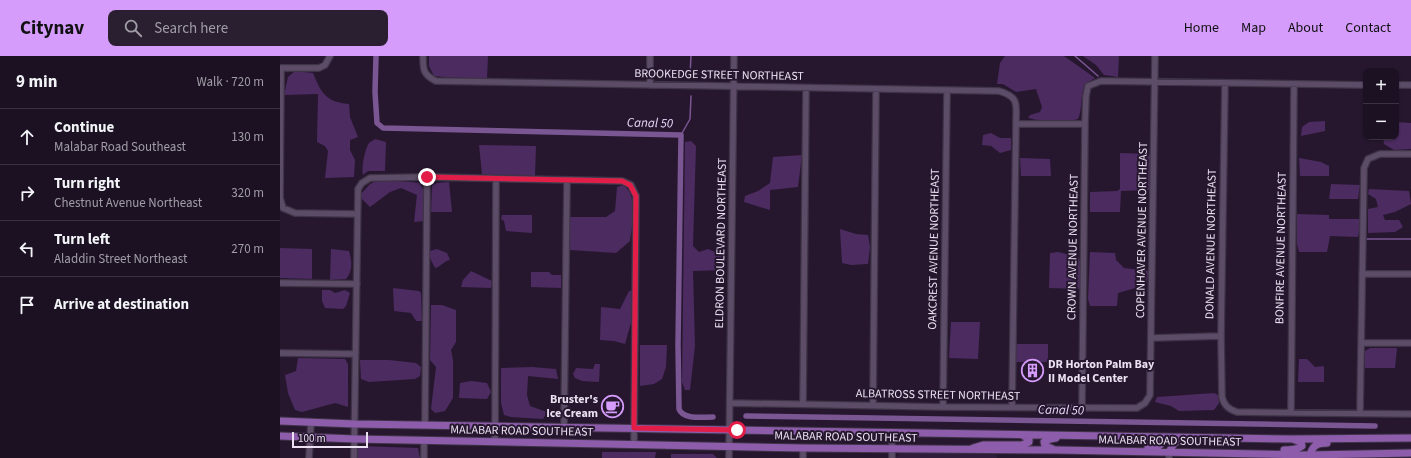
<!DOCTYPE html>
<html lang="en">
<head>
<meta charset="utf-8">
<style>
  :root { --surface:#1c1123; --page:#291f30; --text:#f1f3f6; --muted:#a09da6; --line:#3a3141; --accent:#d59cfb }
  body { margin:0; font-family:"Source Sans 3",sans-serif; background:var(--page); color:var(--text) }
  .controls { position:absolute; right:12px; top:12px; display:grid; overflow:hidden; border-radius:8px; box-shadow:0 1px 3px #0004 }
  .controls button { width:36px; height:36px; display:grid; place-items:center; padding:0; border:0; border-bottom:1px solid var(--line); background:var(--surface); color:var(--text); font:20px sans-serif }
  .scale { position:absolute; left:12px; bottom:10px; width:76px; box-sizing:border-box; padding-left:4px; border:2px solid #ebe1f2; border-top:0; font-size:11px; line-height:14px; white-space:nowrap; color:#ebe1f2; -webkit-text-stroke:3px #26172f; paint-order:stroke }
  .stop { position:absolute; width:12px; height:12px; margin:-9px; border:3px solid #e11d48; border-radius:50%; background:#fff }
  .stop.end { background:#e11d48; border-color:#fff; box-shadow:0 1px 4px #0008 }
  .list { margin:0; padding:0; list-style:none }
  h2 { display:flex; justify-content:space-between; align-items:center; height:52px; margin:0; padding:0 16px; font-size:17px }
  h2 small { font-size:13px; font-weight:400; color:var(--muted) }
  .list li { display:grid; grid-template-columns:26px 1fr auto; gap:12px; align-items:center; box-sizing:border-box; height:56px; padding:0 16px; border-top:1px solid var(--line) }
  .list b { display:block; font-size:15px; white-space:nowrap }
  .list p { margin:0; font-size:13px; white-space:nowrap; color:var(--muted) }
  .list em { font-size:13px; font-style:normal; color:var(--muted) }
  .icon { flex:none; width:22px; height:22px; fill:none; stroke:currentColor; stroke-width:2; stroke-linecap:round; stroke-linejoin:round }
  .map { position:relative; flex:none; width:1131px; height:402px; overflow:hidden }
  header { display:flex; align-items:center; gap:24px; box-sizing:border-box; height:56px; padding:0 20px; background:var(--accent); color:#111 }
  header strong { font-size:19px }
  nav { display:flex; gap:22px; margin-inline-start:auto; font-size:14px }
  .search { width:280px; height:36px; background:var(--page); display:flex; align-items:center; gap:10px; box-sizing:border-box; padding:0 14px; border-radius:8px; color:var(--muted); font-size:15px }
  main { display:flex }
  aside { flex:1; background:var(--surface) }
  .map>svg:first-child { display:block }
  .built { fill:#2f1d3b }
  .green { fill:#4c2b60 }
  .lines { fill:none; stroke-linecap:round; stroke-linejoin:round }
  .stream { stroke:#7a5693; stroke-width:1.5 }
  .canal { stroke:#7a5693; stroke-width:5.5 }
  .minor-casing { stroke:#3f3447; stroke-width:8 }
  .major-casing { stroke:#3f3447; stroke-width:9 }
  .minor { stroke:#5c4c67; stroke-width:5.5 }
  .major { stroke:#8d5cab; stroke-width:7 }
  .route { stroke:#e11d48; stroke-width:5 }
  .labels { text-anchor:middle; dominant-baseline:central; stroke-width:4; stroke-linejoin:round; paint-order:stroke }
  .street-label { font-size:12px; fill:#ebe1f2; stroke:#26172f }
  .poi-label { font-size:12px; font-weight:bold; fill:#ebe1f2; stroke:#26172f; text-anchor:start }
  .water-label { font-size:13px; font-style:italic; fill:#edd9fc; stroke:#26172f }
</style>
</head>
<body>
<header>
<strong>Citynav</strong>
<div class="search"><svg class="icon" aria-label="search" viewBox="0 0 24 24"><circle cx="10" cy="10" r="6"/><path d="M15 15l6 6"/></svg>Search here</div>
<nav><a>Home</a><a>Map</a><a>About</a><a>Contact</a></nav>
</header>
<main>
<aside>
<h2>9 min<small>Walk · 720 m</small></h2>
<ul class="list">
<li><svg class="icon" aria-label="ahead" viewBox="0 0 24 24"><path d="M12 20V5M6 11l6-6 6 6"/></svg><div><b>Continue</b><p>Malabar Road Southeast</p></div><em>130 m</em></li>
<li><svg class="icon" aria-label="right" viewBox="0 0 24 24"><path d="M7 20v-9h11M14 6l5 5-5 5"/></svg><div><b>Turn right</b><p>Chestnut Avenue Northeast</p></div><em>320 m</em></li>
<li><svg class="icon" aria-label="left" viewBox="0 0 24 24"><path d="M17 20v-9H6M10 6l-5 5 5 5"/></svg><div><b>Turn left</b><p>Aladdin Street Northeast</p></div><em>270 m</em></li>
<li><svg class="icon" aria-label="arrive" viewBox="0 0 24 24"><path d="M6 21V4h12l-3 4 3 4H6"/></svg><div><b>Arrive at destination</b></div></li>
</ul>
</aside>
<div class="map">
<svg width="1131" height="402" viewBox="0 0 1131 402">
  <rect width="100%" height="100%" fill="#26172f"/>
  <!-- built -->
  <path class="built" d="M622,395L715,396L717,402H616Z"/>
  <!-- green -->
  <path class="green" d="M149,0H208L207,23L164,21L154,20L149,10Z
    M725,0H784L815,22C812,24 808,25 806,28C800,35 803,53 798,63C784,67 763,66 748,62L750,59L760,56L762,51L756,33L736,36L723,28H717L720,7Z
    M803,0H839L838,21L824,19L816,9Z
    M15,15L33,17C41,37 46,46 69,48L70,61L78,81L70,84V94L75,104L74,121L45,122L48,95L45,90L37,86L38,38L4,39L8,21Z
    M1045,65V75L1021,80L1022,71L1029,66Z
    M1116,66L1131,67V93L1114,94L1104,88L1103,81H1116Z
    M711,77L720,82H731V94L720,97L711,90L702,89L703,79Z
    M95,83L106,86L105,115H88L83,119C81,112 85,93 89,87C90,86 94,84 95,83Z
    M411,85L416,90L413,190L419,196L428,193L442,199L445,214L413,215L415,290L410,334H405L402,326L405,86Z
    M199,89L256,90L255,120L210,119L202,118Z
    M840,97L870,98V134L841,135L840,156H810V136L837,135L840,133Z
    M522,99L518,131L490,134V154L464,146L465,140L478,135L490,127L493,101Z
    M740,102L770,103L771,120H741Z
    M1019,102L1041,106L1049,110V120H1020Z
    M100,123L140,127L145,137L144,165L134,166L137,139L121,132L110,136L90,151L79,140L90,128Z
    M169,126L172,156H151L152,129L157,127Z
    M1051,128L1080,129L1078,143H1049Z
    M343,129C359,139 352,169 350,185L336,197L290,194V161H326L335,155L337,131Z
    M1089,133L1129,135L1131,148L1115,156L1103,159L1105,164H1119L1123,171L1115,176L1088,177V153L1098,151L1096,143L1088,138Z
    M1017,158L1049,159V163H1081L1078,181L1050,180L1047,196H1019L1017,188Z
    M222,159H252V177L226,175L224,165L221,163Z
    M560,173L576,178L588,179L590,191L588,208L571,209L562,207Z
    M0,192L32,193V223L0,222Z
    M51,193L69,195C72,205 73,215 66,223L50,224Z
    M157,193L167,197L170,204C162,206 162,210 155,212L150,202V195Z
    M778,196L798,201L802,209L800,233L769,232L770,197Z
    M810,196L835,197L836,204L844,212L869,215L866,229L838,237L837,250H810L808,243Z
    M191,215L212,225L211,232L181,231L183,224Z
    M251,216H269L272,219H281V232L251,231Z
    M113,232L139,235L141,237L142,265H136L131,257L114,255Z
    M42,234H50L55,237L65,234L70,237L66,250L63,253L45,252L42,245Z
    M353,234L351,267L345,288L334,285L320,284L321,251L340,253L349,235Z
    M151,249H162L176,254V286L171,294L173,304V342L165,355L155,357L151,353L156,311L150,304Z
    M671,266H700L698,303L669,302Z
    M736,288H768V306H736Z
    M360,289H387L386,311L382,323L374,328L360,330Z
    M1090,292H1117L1115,312H1085V295Z
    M18,302L65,303L68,308V351L55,347L22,356L15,354L8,337L5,319L16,315Z
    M1019,303H1027L1035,311L1044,310V326H1018Z
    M80,304H109L136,307L141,311L140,320L135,323L89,326L81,323Z
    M315,308H320L319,326L302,325L295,322L293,318L296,312L313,313Z
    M252,311L276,313L278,323L248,320L247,339L250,350L267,356L263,363L231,361L224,359L221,347V312Z
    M191,325L207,327L211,336L207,343L179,342L180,327Z
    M934,337L938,339L939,347L934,354L899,355L891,350L875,346L877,341Z
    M78,390L138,392L140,402H78Z
    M322,396H376L375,402H322Z
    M391,398H433L437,402H391Z"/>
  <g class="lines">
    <!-- stream -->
    <path class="stream" d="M795,0L818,20
      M410,19L411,0
      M401,79L410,63L411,40
      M1087,183H1131"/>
    <!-- canal -->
    <path class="canal" d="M96,0L95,36L97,67L103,72L401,79L398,289L399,353C403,364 423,361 433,361
      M466,360L1095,370"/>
    <defs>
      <path id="minor" d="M143,0C143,13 143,19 156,25L719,35C740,41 736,49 736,68L732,351
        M0,12H39L45,9L50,0
        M1,12L0,142L3,152L15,157L77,158
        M945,28L941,280L942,341C944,349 948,353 957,356L1131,358
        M370,29V0
        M1116,29H1131
        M736,68H805
        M1082,218H1131
        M0,227L77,228
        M872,282L941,280
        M1082,287H1131
        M0,297L75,298
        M450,347L663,351L857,352L865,347L870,339L875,0
        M523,348L526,32
        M593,349L596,33
        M663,351L667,35
        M802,352L805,68L806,40L808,30L821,25L1086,29
        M1011,356L1014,28
        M1080,357L1084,112L1088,103L1100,98H1131
        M145,369L147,121
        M284,370L287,124
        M215,386L216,123
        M29,402L31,366
        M74,402L78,133L82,127L90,122L147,121L342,125L351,129L356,140L354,388
        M144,402V385
        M449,402L454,0
        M523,402V392
        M612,402V376
        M889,402V396"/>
      <path id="major" d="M0,365L75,368L1012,383L1131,382
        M0,380L75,383L523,392L778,394L1030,399L1131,397
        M868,391H878L882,387L881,383
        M693,392L703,389H742L749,386V383L742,379
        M773,393L765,390L764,386L770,383L776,382
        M1004,394C1011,394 1017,394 1022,390L1021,386L1015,384
        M889,396L895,386L903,385
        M1030,399C1033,389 1037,387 1047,387"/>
    </defs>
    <!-- minor casing -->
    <use href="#minor" class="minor-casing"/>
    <!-- major casing -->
    <use href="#major" class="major-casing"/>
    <!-- minor -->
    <use href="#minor" class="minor"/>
    <!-- major -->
    <use href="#major" class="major"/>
  </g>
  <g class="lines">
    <!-- route -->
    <path class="route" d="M147,121L342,125L350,129L356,140L354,372L457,374"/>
  </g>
  <!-- icons -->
  <defs>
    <symbol id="building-ring" viewBox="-11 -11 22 22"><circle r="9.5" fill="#26172f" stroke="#d59cfb" stroke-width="1.5"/><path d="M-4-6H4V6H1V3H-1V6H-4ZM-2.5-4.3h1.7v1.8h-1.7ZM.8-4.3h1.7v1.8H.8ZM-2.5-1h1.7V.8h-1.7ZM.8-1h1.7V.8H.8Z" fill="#d59cfb"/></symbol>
    <symbol id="cafe-ring" viewBox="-11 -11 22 22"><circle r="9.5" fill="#26172f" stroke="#d59cfb" stroke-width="1.5"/><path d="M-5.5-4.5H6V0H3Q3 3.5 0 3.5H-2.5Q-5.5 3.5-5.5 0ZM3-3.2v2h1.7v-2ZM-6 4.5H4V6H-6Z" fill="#d59cfb"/></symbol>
  </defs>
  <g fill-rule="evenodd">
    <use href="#building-ring" x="740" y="302" width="25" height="25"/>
    <use href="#cafe-ring" x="320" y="338" width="25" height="25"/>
  </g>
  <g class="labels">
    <!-- street labels -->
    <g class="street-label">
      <text transform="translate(439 19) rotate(1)">BROOKEDGE STREET NORTHEAST</text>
      <text transform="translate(862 174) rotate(-89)">COPENHAVER AVENUE NORTHEAST</text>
      <text transform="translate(441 187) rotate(-89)">ELDRON BOULEVARD NORTHEAST</text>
      <text transform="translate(931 188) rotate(-89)">DONALD AVENUE NORTHEAST</text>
      <text transform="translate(793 191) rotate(-89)">CROWN AVENUE NORTHEAST</text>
      <text transform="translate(1001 192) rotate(-89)">BONFIRE AVENUE NORTHEAST</text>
      <text transform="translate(654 193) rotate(-89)">OAKCREST AVENUE NORTHEAST</text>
      <text transform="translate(658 339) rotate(1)">ALBATROSS STREET NORTHEAST</text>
      <text transform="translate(242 375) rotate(1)">MALABAR ROAD SOUTHEAST</text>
      <text transform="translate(566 381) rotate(1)">MALABAR ROAD SOUTHEAST</text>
      <text transform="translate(890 385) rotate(1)">MALABAR ROAD SOUTHEAST</text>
    </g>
    <!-- poi labels -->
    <g class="poi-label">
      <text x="768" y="308">DR Horton Palm Bay<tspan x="768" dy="14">II Model Center</tspan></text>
      <text x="318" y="343" text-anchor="end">Bruster's<tspan x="318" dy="14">Ice Cream</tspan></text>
    </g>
    <!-- water labels -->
    <g class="water-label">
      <text transform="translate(370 67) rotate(1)">Canal 50</text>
      <text transform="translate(781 354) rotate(1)">Canal 50</text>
    </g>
  </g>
</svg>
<div class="controls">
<button>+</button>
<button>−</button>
</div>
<div class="scale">100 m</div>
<div class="stop" style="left:457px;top:374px"></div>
<div class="stop end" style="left:147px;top:121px"></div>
</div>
</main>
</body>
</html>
